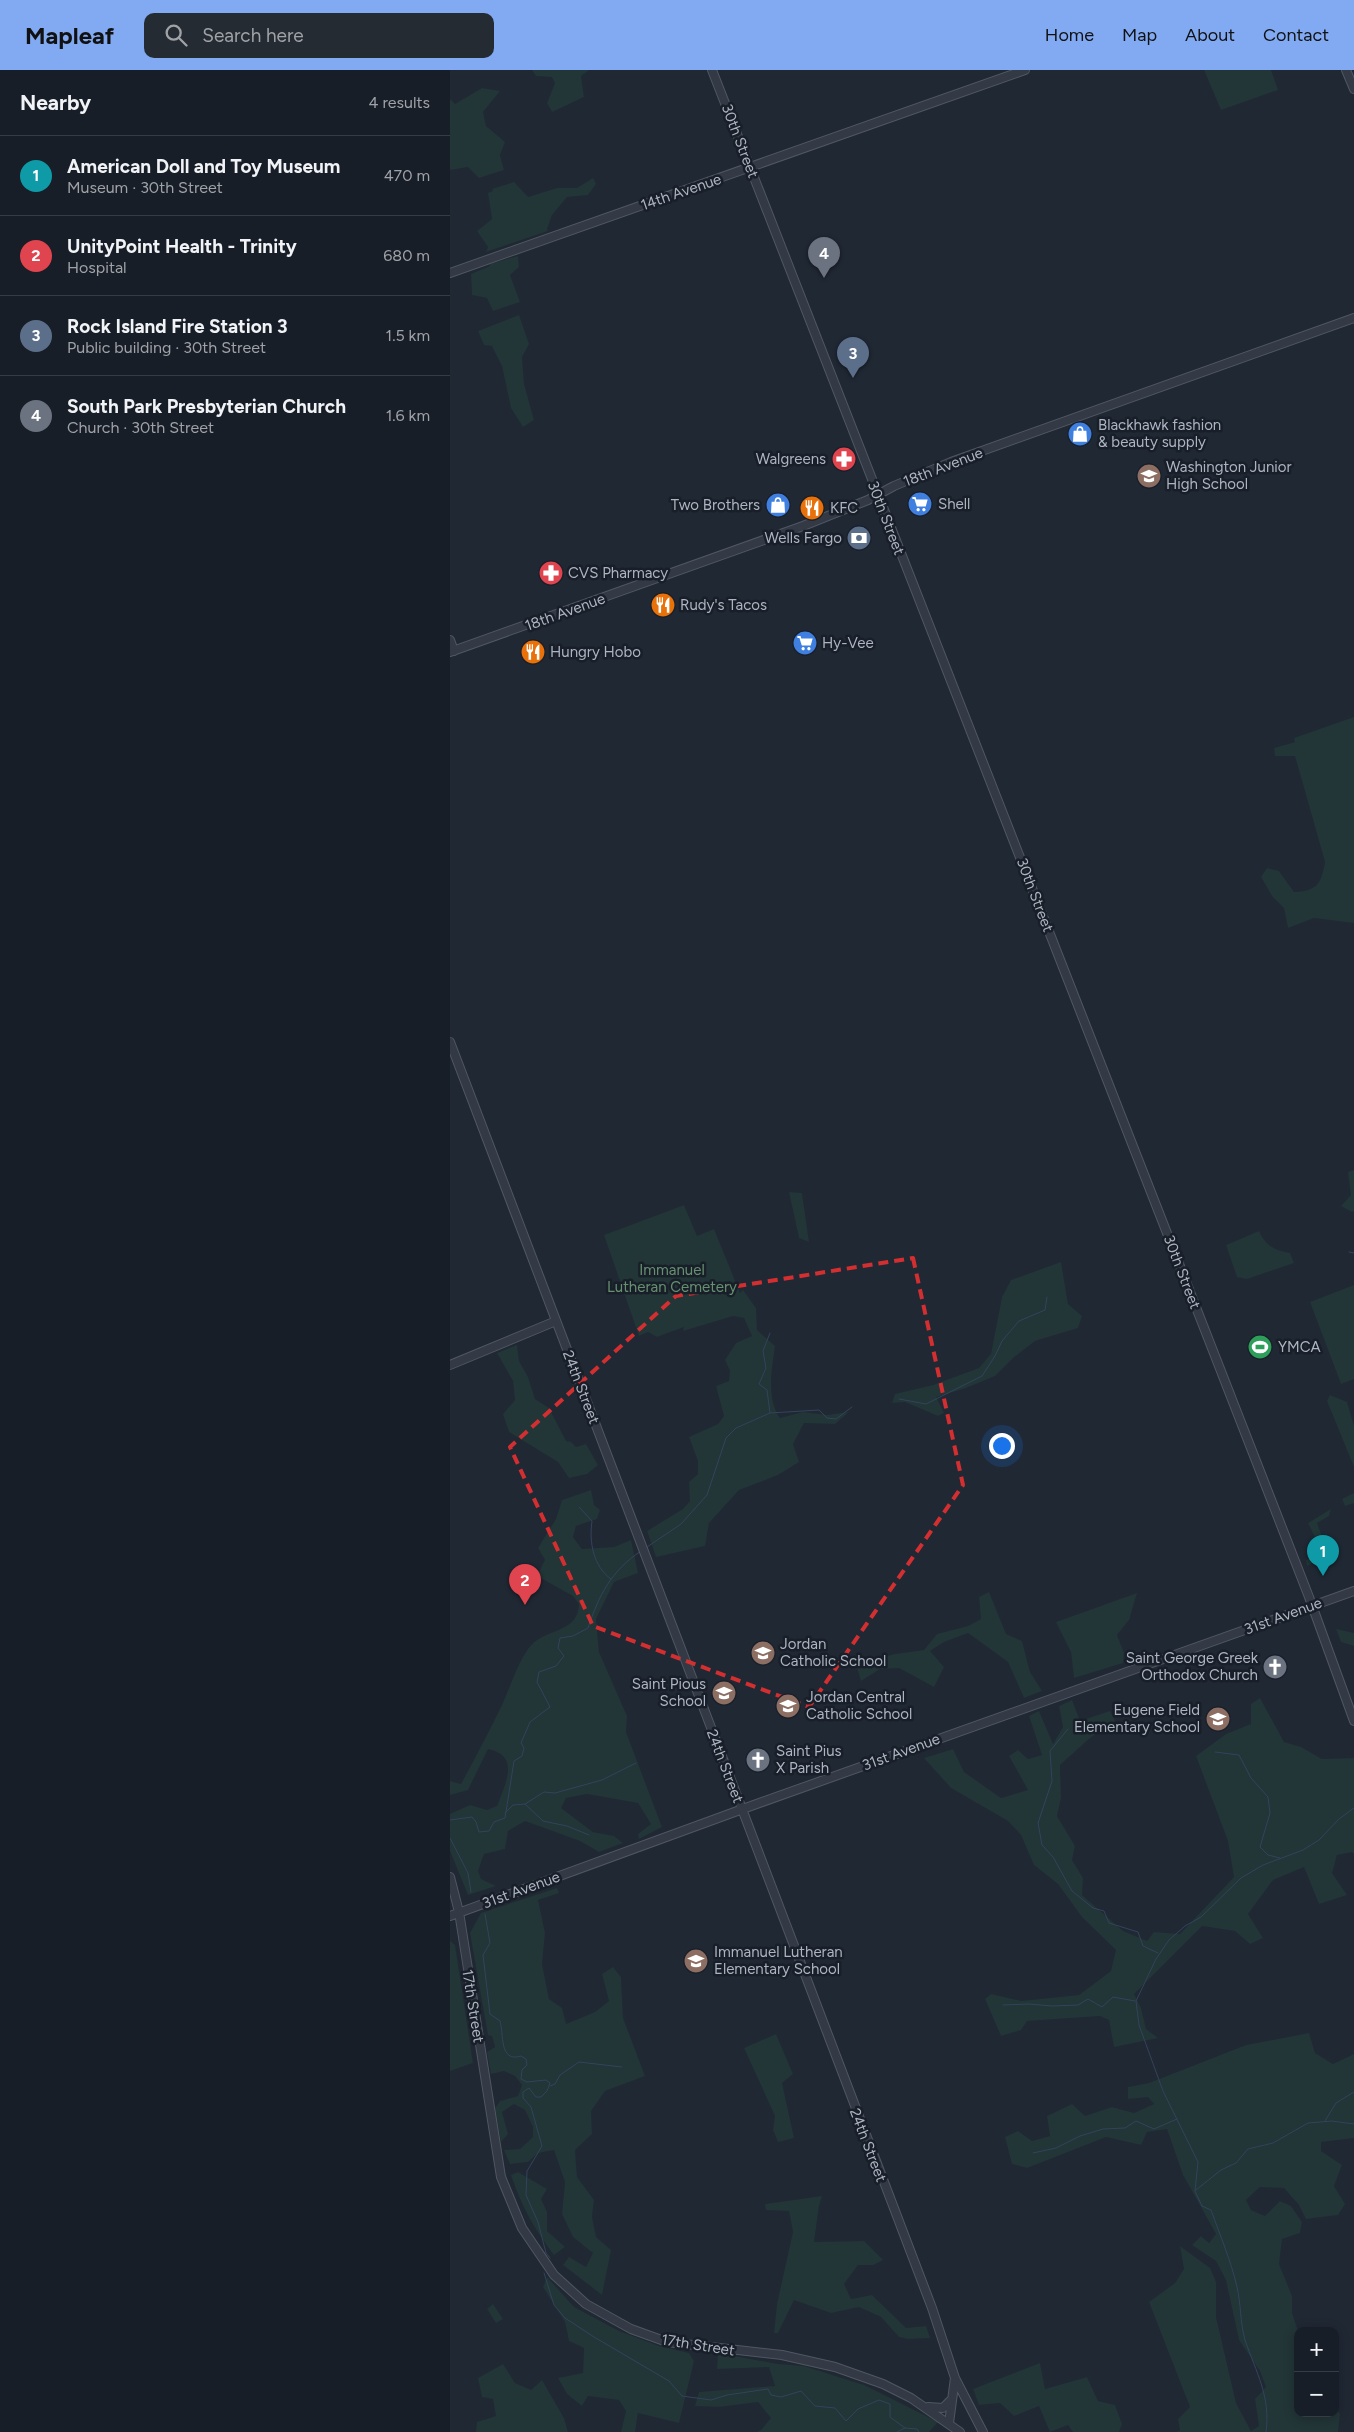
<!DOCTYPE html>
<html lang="en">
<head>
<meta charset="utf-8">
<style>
  :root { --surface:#181e27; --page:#252b33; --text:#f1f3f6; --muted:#9fa2a7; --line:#363c44; --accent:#81aaf3 }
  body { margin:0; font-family:Figtree,sans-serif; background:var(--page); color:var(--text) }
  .controls { position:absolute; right:15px; bottom:15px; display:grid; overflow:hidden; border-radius:10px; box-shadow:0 2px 12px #0003 }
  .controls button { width:45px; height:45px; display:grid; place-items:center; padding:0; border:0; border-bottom:1px solid var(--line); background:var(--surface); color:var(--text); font:25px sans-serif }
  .you { position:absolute; left:551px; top:1375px; width:18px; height:18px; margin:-12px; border:4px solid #fff; border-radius:50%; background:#1a73e8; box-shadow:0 0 0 8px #1a73e833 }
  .badge { display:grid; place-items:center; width:32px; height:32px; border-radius:50%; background:var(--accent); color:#fff; font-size:16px; font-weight:700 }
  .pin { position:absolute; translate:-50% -41px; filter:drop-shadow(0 1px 2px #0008) }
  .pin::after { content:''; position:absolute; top:26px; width:18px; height:15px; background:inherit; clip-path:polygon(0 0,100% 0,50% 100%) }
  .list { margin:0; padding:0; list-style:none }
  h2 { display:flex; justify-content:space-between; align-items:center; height:65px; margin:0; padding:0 20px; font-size:21px }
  h2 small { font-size:16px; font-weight:400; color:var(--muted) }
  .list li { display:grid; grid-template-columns:32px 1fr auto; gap:15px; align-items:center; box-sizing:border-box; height:80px; padding:0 20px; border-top:1px solid var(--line) }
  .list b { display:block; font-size:19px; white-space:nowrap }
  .list p { margin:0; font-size:16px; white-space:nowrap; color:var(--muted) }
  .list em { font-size:16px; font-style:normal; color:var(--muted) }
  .icon { flex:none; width:28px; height:28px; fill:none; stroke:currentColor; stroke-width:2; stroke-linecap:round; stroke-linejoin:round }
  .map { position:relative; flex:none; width:904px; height:2362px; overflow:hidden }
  header { display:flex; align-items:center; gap:30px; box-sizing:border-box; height:70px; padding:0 25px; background:var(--accent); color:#111 }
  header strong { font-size:24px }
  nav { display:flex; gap:28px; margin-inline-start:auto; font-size:18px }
  .search { width:350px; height:45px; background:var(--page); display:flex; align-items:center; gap:12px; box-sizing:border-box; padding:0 18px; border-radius:10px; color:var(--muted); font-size:19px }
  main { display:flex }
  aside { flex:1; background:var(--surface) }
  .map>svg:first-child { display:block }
  .green { fill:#223537 }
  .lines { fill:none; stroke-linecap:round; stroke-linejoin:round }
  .stream { stroke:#33435c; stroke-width:1 }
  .minor-casing { stroke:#505763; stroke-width:10 }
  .minor { stroke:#333a45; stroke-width:8 }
  .marked { fill:none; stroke:#d42f30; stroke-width:4; stroke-dasharray:10 6; stroke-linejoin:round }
  .labels { text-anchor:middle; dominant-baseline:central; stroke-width:5; stroke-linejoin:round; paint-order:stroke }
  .street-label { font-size:15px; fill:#adb4c2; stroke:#191f29 }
  .poi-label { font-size:15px; fill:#adb4c2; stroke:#191f29; text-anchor:start }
  .park-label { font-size:15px; fill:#669171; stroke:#191f29 }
</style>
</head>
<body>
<header>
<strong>Mapleaf</strong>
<div class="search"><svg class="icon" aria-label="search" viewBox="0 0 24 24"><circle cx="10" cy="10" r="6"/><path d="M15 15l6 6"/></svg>Search here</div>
<nav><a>Home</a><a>Map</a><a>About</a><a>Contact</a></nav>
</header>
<main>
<aside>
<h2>Nearby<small>4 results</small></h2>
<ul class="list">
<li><span class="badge" style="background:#0f9aa8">1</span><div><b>American Doll and Toy Museum</b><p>Museum · 30th Street</p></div><em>470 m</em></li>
<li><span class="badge" style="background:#e0444e">2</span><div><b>UnityPoint Health - Trinity</b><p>Hospital</p></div><em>680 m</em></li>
<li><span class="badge" style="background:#5c6f8a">3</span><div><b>Rock Island Fire Station 3</b><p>Public building · 30th Street</p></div><em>1.5 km</em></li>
<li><span class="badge" style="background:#6b7280">4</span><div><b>South Park Presbyterian Church</b><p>Church · 30th Street</p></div><em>1.6 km</em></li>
</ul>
</aside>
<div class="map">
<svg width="904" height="2362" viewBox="0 0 904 2362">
  <rect width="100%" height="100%" fill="#202834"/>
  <!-- green -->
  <path class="green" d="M82,0H139L131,6L134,27L102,42L97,33L105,13L102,7L86,6Z
    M754,0H821L828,20L771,40Z
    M32,18L50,21L33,42L36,56L55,72L50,85L54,100L29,108L18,97L0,100V29L5,34Z
    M143,108L146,114L138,125L117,127L102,145L97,159L98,161L36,182L38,177L27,161L42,149L38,123L43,121L42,119L64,112L78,127L107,118H127Z
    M68,186L69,197L60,205L70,232L43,241L37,228L22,225L21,204L40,196V194Z
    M69,245L79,274L72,287L74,314L84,350L73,357L61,338L52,296L42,276L34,275L28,261Z
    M904,647V853L864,848L838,858L834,838L822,826L811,807L817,798L829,801L844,822C867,821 871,814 875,792L845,686H825L824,678L845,672L844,668Z
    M904,1100V1141L902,1142L891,1136L901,1125L898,1102Z
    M339,1122L352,1123L359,1172L349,1168Z
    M234,1135L247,1166L264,1159L290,1223L293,1220L306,1238L307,1260L325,1276C322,1298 316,1329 330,1348L353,1342L377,1345L399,1342L385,1354L354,1353L343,1374L349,1392L328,1405L289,1420L259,1453L255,1476L206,1487L197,1461L233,1439L240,1431L239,1412L248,1404V1391L239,1367L268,1354L274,1346L266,1316L279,1311L280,1301L275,1290L286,1273L302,1266L294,1248L283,1246L233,1261L234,1257L207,1267L198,1262L189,1266L154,1165Z
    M809,1161C816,1176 824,1180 840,1183L844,1193L797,1209L787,1207L776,1175Z
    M611,1192L618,1234L632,1246L628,1258L585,1271L563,1288L545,1306L516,1318L486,1327L494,1343L488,1346L455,1332L442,1333L445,1324L483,1315L529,1298L541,1284L552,1227L561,1210Z
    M904,1215V1309L891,1314L860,1232Z
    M67,1275L69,1291L78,1307L85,1329L99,1338L116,1371L121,1372L126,1377L136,1374L148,1395L137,1404L119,1408L108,1392L59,1362L53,1344L65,1330L63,1311L47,1283Z
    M880,1325L897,1332L904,1356V1397L877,1331Z
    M141,1420L144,1435L150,1440L147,1449L126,1456L123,1467L132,1479L164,1477L181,1470L188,1503L164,1512L146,1549L149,1582L177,1646L176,1662L212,1757L189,1769L188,1764L201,1754L188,1733L137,1724L116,1728L111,1738L143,1762L164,1766L173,1773L149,1782L130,1771L75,1751L58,1761L55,1779L34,1784L28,1801L31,1809L46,1816L18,1825L0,1781V1744L20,1735L37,1740L47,1736C55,1714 71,1686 38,1679L18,1720L0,1725V1711L11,1714C25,1688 39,1662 52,1635C60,1617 67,1595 78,1579C93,1557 128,1565 129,1534L123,1526L87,1506L95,1490L88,1478L106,1449L112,1430Z
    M904,1423V1433L895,1436L892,1429Z
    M881,1439L879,1446L867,1453L876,1477L881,1484L857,1496L856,1490L872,1482L858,1453Z
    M539,1522L556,1564L572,1571L580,1602L592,1621L574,1628L558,1592L518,1563L494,1572L480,1581L494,1597L484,1617L449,1598L430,1599L411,1611L406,1594L445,1584L474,1580L487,1564L518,1556L531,1549L529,1527Z
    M687,1523L679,1550L667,1565L674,1583L673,1593L624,1608L621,1582L606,1552Z
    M886,1559L904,1563V1576L891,1572Z
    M810,1628L834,1672L851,1677L872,1689L904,1688V1784L902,1782L887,1785L882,1803L897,1825L869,1834L854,1797L823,1810L798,1844L813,1868L800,1874L785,1861L752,1856L684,1924L691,1938L696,1959L708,1968L664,1977L659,1950L650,1946L577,1951L571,1960L551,1966L535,1929L541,1924L571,1931L629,1925L661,1901L666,1880L632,1847L608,1814L584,1795L571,1765L558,1751L501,1718L474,1688L503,1679L514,1702L551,1728L578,1720L559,1686L568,1680L578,1689L592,1685L579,1646L589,1641L603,1674L613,1657L609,1636L622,1630L630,1651L660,1641L665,1651L640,1668L610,1695L611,1728L607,1746L625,1776L622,1790L633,1808L632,1825L673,1861L697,1871L704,1862L730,1864L784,1807L778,1771L746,1686L776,1664L801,1654V1634Z
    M107,1818L109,1823L88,1830L95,1863L92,1894L99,1929L112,1938L116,1954L145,1942L159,1931L152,1904L163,1897L171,1907L173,1948L195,2006L155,2021L141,2041L142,2064L125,2080L127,2107L144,2130L142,2147L146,2167L161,2180L152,2225L113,2195L119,2187L136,2197L143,2183L123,2167L112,2144L115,2112L104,2080L88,2083L78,2092L60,2094L54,2080L70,2079L83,2067V2057L75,2040L64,2034L52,2042L58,2064L51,2072L45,2038L50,2031L68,2026L72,2015L65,2006L54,2001L41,2004L37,1982L45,1977L42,1966L38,1965L20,1863L31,1843Z
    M0,1871L5,1875L23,1993L0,2001Z
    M859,1963L865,1983L883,1994L904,1984V2068L871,2072V2081L892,2095L884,2116L895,2134L888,2145L856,2149L849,2135L834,2118L810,2117L796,2130L801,2140L815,2146L830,2131L841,2136L852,2152L850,2163L832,2169L829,2194L842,2226V2243L848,2261V2343H885V2337L890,2344L888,2362H726L730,2361L728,2349L740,2337L699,2232L725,2213L734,2199L730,2176L760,2198L766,2212V2247L786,2333L801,2361L809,2356L805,2329L816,2317L810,2301L789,2270L776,2210L766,2191L742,2175L751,2166L759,2173L766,2164L733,2105L717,2059L697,2062L691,2075L656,2067L577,2098L562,2094L555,2067L568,2061L582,2071L600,2066L597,2046L622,2034L635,2046L662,2037L684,2043L704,2034L698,2027L678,2029V2017L699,2013L796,1975Z
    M326,1964L343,2004L332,2013L344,2068L328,2072L323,2060L325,2046L294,1978Z
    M68,2102L97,2119L91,2129L97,2142V2161L115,2177L104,2185C85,2160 71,2136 61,2105Z
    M372,2126L369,2136L364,2172L414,2171L433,2190L423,2195H408L394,2214L401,2229L422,2225L456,2258L476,2256L480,2268L458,2269L449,2267L431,2247L409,2237L381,2243L344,2230L328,2263H324L327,2234L343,2162L339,2141L316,2140L315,2134Z
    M97,2207L124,2237L169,2261L209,2276L239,2283L244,2291L229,2353L188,2343L185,2362H171L176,2341L169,2330L138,2326L132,2336L117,2324L108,2308L133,2303L134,2278L119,2271L115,2252L93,2217Z
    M43,2234L53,2249L46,2253L37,2239Z
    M268,2283L328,2294L354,2296L414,2315L488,2352L479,2362H307L311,2360L321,2348L308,2332L269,2337L245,2336L249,2322L325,2316L319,2297L267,2299Z
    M590,2293L595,2319L637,2307L648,2331L665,2335L672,2354L669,2362H623L618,2355L600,2362L589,2336L564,2346L550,2333L529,2335L523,2319Z
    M53,2294L65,2313L81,2320L92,2310L114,2348L118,2362H26L27,2352L46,2346L43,2329L32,2327L28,2308Z"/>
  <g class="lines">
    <!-- stream -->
    <path class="stream" d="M899,1182L904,1183
      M449,1329L476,1334L532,1306L545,1286L552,1271L569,1251L595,1240L597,1227
      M320,1343L369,1340L377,1348L386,1349L402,1337
      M129,1437L142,1451C139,1472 143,1496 161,1509
      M197,1477L231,1454L257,1425L276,1368L286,1358L320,1343L317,1320L309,1314L316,1298L313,1281L320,1263
      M618,1659L600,1681L602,1711L588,1753L592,1775L603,1787L622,1821L643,1838L654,1841L659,1853L688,1862L693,1876L708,1883
      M765,1682L789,1685L801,1708L818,1727L820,1743L810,1777L818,1785L830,1788
      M75,1734L94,1722L105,1723L152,1710L186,1693
      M55,1743L63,1735L75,1734L93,1751L117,1756L139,1765
      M0,1750L22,1747L26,1752L29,1762L39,1761L44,1752L55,1748L64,1691L72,1686L74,1678L71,1673L80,1652L100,1637L87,1612L89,1602L106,1596L114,1586L108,1578L110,1568L123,1566L138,1558C149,1525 161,1501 191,1481
      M0,1768L18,1803L21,1822
      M35,1844L40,1873L33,1885L40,1944L50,1951C54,1964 49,1993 71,1986L76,1989L77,1995L72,2000L71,2009L77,2012L96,2010L100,2013L97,2021L91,2027H86L79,2018L73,2022V2028L81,2037L92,2076L77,2101L76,2125L88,2152L96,2183L100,2188
      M553,1935L579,1934L602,1936L628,1935L638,1929L652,1937L663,1927L685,1931
      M100,2016L105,2014L110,2005L129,1992L172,1997
      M875,2051L886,2033L904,2022
      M583,2083L606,2078L630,2066L653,2059L675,2058L686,2051L704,2059L727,2049
      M746,2120L771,2100L786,2093L798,2079L823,2073L858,2053L882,2051L904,2054
      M94,2203L104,2235L115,2248L144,2267L219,2311L232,2326L261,2330L277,2325L318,2319L321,2325L331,2327L351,2321L365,2336L385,2338L396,2351L408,2339L429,2330L440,2334V2347L455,2358L467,2359L469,2362
      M447,2362L455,2358
      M816,2362C821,2327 806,2302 795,2270C790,2252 791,2234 787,2217C781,2191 770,2165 761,2140L752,2136L745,2121L748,2092L713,2021L689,1955L686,1931L706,1889L719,1870L735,1856L751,1847L791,1808L813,1795L853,1780L869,1770L889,1749L904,1738"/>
    <defs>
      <path id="minor" d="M262,0L767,1291L859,1527L904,1651
        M896,0L904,19
        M0,203L575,0
        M0,570L4,581
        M0,582L353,456L418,430L444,416L501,392L904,248
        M0,972L482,2238L505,2308L533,2362
        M0,1295L106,1251
        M0,1807L9,1842L51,2107L72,2158L104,2205L136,2234L181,2259L217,2272L332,2285L385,2297L433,2314L461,2328L510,2362
        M0,1846L301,1736L904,1521
        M478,2337L493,2338L500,2331
        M499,2353L505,2308"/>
    </defs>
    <!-- minor casing -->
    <use href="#minor" class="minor-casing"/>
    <!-- minor -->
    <use href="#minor" class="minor"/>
  </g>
  <!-- marked area -->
  <path class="marked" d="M463,1188L513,1415L359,1637L143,1556L60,1377L226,1226Z"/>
  <!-- icons -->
  <defs>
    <symbol id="shop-disc" viewBox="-11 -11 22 22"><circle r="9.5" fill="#3f7fe0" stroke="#191f29"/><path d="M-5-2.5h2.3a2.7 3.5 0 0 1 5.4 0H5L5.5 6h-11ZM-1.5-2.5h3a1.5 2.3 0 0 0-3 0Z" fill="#fff"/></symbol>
    <symbol id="pharmacy-disc" viewBox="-11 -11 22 22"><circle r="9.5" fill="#e0444e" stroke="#191f29"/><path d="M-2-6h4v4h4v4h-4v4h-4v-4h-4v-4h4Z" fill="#fff"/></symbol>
    <symbol id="school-disc" viewBox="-11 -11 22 22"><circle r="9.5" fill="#8d6e63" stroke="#191f29"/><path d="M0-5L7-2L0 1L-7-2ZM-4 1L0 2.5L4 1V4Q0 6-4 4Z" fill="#fff"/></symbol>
    <symbol id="supermarket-disc" viewBox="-11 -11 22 22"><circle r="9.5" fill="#3f7fe0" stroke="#191f29"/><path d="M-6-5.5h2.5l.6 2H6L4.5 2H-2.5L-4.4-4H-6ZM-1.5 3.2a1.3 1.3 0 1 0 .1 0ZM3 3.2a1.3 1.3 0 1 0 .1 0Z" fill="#fff"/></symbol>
    <symbol id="restaurant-disc" viewBox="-11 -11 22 22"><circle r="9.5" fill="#e8710a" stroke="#191f29"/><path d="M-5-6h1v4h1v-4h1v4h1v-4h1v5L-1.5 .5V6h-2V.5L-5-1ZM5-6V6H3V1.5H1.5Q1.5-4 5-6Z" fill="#fff"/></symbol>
    <symbol id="bank-disc" viewBox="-11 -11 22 22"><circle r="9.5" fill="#5c6f8a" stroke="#191f29"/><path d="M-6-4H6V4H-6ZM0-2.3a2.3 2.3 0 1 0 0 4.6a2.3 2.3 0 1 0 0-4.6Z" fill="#fff"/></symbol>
    <symbol id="stadium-disc" viewBox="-11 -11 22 22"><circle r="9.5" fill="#2e9e5b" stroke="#191f29"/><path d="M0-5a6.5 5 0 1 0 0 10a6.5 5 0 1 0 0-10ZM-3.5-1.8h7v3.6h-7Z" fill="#fff"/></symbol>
    <symbol id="church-disc" viewBox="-11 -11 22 22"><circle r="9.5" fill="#6b7280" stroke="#191f29"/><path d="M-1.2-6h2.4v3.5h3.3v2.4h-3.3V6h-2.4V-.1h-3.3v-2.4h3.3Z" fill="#fff"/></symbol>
  </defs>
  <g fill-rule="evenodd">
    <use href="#shop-disc" x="616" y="350" width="28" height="28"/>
    <use href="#pharmacy-disc" x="380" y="375" width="28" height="28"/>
    <use href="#school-disc" x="685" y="392" width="28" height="28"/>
    <use href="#supermarket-disc" x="456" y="420" width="28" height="28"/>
    <use href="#shop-disc" x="314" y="421" width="28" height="28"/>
    <use href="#restaurant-disc" x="348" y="424" width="28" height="28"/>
    <use href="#bank-disc" x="395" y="454" width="28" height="28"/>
    <use href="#pharmacy-disc" x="87" y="489" width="28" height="28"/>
    <use href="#restaurant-disc" x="199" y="521" width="28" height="28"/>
    <use href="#supermarket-disc" x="341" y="559" width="28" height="28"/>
    <use href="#restaurant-disc" x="69" y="568" width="28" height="28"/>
    <use href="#stadium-disc" x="796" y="1263" width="28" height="28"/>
    <use href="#school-disc" x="299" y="1569" width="28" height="28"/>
    <use href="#church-disc" x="811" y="1583" width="28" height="28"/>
    <use href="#school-disc" x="260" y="1609" width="28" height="28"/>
    <use href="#school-disc" x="324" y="1622" width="28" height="28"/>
    <use href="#school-disc" x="754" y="1635" width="28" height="28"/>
    <use href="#church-disc" x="294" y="1676" width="28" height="28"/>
    <use href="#school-disc" x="232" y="1877" width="28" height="28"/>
  </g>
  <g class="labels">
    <!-- street labels -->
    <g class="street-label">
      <text transform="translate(290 71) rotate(69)">30th Street</text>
      <text transform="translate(231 122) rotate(-19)">14th Avenue</text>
      <text transform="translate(493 397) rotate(-21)">18th Avenue</text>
      <text transform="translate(436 448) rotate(69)">30th Street</text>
      <text transform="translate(115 542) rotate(-20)">18th Avenue</text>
      <text transform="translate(585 825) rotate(69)">30th Street</text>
      <text transform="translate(732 1202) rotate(69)">30th Street</text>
      <text transform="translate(131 1317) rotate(69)">24th Street</text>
      <text transform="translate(833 1546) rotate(-20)">31st Avenue</text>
      <text transform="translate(451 1682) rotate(-20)">31st Avenue</text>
      <text transform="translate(275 1696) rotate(69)">24th Street</text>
      <text transform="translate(71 1820) rotate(-20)">31st Avenue</text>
      <text transform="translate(23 1936) rotate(81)">17th Street</text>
      <text transform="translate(418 2075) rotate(69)">24th Street</text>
      <text transform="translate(248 2275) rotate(9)">17th Street</text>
    </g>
    <!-- poi labels -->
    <g class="poi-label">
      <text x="648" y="355">Blackhawk fashion<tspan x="648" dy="17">&amp; beauty supply</tspan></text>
      <text x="376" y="389" text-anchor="end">Walgreens</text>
      <text x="716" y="397">Washington Junior<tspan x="716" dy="17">High School</tspan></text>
      <text x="488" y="434">Shell</text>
      <text x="310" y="435" text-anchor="end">Two Brothers</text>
      <text x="380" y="438">KFC</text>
      <text x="392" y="468" text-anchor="end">Wells Fargo</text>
      <text x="118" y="503">CVS Pharmacy</text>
      <text x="230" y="535">Rudy's Tacos</text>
      <text x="372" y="573">Hy-Vee</text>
      <text x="100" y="582">Hungry Hobo</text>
      <text x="828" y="1277">YMCA</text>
      <text x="330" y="1574">Jordan<tspan x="330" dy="17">Catholic School</tspan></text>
      <text x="808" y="1588" text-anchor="end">Saint George Greek<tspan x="808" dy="17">Orthodox Church</tspan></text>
      <text x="256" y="1614" text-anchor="end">Saint Pious<tspan x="256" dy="17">School</tspan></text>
      <text x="356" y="1627">Jordan Central<tspan x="356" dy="17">Catholic School</tspan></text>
      <text x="750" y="1640" text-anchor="end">Eugene Field<tspan x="750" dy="17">Elementary School</tspan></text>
      <text x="326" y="1681">Saint Pius<tspan x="326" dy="17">X Parish</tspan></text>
      <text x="264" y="1882">Immanuel Lutheran<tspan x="264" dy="17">Elementary School</tspan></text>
    </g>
    <!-- park labels -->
    <g class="park-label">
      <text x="222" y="1200">Immanuel<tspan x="222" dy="17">Lutheran Cemetery</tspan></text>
    </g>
  </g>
</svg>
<div class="controls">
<button>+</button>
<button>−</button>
</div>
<div class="you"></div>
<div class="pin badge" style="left:873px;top:1506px;background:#0f9aa8">1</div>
<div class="pin badge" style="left:75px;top:1535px;background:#e0444e">2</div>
<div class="pin badge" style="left:403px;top:308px;background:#5c6f8a">3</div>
<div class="pin badge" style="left:374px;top:208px;background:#6b7280">4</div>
</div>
</main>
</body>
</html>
